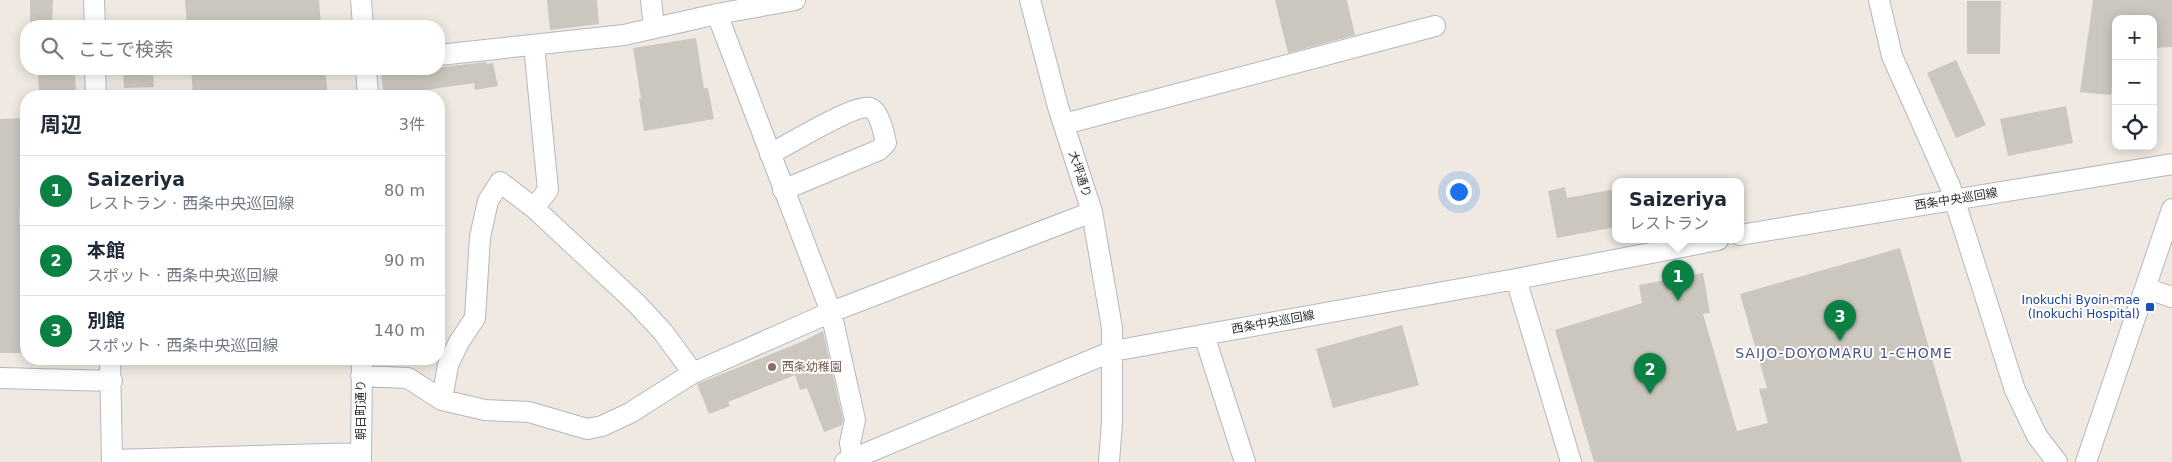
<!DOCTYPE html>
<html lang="ja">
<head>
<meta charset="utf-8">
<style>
  :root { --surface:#fff; --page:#f2f2f3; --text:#1f2937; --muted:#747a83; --line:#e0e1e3; --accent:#0b8043 }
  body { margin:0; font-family:"DejaVu Sans","Noto Sans JP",sans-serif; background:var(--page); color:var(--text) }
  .controls { position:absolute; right:15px; top:15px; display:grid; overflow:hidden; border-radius:10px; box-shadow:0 2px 12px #0003 }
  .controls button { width:45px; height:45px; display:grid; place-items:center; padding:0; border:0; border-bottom:1px solid var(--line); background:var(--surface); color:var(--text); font:25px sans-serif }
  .you { position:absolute; left:1458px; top:191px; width:18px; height:18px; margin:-12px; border:4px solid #fff; border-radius:50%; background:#1a73e8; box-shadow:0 0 0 8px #1a73e833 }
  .badge { display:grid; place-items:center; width:32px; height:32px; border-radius:50%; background:var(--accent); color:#fff; font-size:16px; font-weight:700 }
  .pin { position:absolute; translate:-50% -41px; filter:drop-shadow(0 1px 2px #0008) }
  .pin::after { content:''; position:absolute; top:26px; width:18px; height:15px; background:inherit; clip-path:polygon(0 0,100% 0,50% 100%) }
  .popup { position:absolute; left:1612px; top:178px; width:132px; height:65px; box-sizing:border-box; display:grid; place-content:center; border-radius:10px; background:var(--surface); filter:drop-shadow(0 1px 4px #0005); font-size:16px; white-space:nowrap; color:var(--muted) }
  .popup b { font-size:19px; color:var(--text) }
  .popup::after { content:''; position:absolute; left:50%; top:100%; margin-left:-10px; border:10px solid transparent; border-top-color:var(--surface) }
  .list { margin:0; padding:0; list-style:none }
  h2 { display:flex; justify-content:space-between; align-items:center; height:65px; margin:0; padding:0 20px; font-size:21px }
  h2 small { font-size:16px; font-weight:400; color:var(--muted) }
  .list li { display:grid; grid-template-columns:32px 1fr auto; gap:15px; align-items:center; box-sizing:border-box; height:70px; padding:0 20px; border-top:1px solid var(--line) }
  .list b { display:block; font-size:19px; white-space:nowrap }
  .list p { margin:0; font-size:16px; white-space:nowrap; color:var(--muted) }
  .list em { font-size:16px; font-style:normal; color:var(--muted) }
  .icon { flex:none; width:28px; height:28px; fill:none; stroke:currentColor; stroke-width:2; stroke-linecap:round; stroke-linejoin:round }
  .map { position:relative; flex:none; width:2172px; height:462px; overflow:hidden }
  .search { position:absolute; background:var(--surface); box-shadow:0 2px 12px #0003; left:20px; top:20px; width:425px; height:55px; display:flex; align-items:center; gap:12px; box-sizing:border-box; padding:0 18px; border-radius:20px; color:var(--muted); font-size:19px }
  .panel { position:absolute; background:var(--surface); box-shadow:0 2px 12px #0003; left:20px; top:90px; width:425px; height:275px; border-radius:20px }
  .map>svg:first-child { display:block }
  .building { fill:#cbc7bf }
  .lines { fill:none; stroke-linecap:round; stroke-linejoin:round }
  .minor-casing { stroke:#b4b7c1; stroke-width:22 }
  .minor { stroke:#fff; stroke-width:20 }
  .transit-dot { fill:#1a4fb4; stroke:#fff; stroke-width:2 }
  .education-dot { fill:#8d6e63; stroke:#fff; stroke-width:2 }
  .labels { text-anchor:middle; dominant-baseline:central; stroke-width:4; stroke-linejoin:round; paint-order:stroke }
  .street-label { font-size:12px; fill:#2e2e2e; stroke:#fff }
  .transit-label { font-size:12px; fill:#164399; stroke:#fff; text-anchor:end }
  .education-label { font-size:12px; fill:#785e54; stroke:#fff; text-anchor:start }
  .neighbourhood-label { font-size:14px; letter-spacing:1px; fill:#4d5680; stroke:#fff }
</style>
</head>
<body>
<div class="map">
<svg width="2172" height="462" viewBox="0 0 2172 462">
  <rect width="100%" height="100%" fill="#efe9e1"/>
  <!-- building -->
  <path class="building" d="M30,0H53L52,26H30Z
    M185,0H319L321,26H187Z
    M547,0H597L599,24L550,30Z
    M1275,0H1347L1355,35L1288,53Z
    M2093,0H2172V47L2153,48V19H2116V73L2111,95L2080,92Z
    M1967,1H2001L2000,54H1967Z
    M696,38L704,88H708L714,119L644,131L639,99H641L633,48Z
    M1956,60L1986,125L1956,138L1927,73Z
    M486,62L487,64L493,63L498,86L475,90L474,83L384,96L381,74Z
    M38,69H75L76,96H39Z
    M123,69H153L154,87L124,88Z
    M191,69H325L328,96H286V93L249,96H193Z
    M2066,106L2073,143L2008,156L2000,119Z
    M26,118V169H22L19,223H26V353H0V119Z
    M1565,187L1567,198L1616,189V227L1557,238L1548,191Z
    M1900,248L1962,462H1594L1555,330L1642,303L1639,285L1703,273L1710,313L1703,314L1737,431L1768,423L1759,389L1767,388L1740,294Z
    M1402,325L1419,385L1333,408L1316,349Z
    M823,331L843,420L842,425L824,432L807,388L800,390L795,375L728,402L730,406L709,414L697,384L801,342Z"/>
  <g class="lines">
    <defs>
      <path id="minor" d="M94,0L95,26
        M361,0L363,26
        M651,0L654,27
        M1030,0L1058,107L1092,212L1112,328V422L1109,462
        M1879,0L1892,56L1950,186L2015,390L2037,436L2057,462
        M717,14L831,312L855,420L850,443L853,459
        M534,45L548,190L534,208L636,303L663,332L693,373
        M439,55L624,35L717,14L795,0
        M95,69L96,96
        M366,69L368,96
        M1064,124L1435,26
        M770,154C786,146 856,103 870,108C880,112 884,134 886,143L879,150L783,190
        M1740,235L2172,164
        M1516,279L1571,462
        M2145,288L2172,297
        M1204,335L1245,462
        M110,359L112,462
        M361,376L408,378L442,400L485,410L529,412L587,429L602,426L630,413L693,373L831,312L1092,212
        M0,378L112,381
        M442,400L448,365L459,342L475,318L480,237L488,201L500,182L534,208
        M112,460L361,453
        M361,462L362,359
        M845,462L1113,351L1516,279L1718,240
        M2086,462L2172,209"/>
    </defs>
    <!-- minor casing -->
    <use href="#minor" class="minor-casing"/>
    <!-- minor -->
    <use href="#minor" class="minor"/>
  </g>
  <!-- markers -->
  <rect class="transit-dot" x="2145" y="302" width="10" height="10" rx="2.5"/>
  <circle class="education-dot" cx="772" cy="367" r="5"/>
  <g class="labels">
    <!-- street labels -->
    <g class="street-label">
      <text transform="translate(1080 174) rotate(72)">大坪通り</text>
      <text transform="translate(1956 199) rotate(-9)">西条中央巡回線</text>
      <text transform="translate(1273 322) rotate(-10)">西条中央巡回線</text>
      <text transform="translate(361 410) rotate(-90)">朝日町通り</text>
    </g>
    <!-- transit labels -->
    <g class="transit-label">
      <text x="2140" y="300">Inokuchi Byoin-mae<tspan x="2140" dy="14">(Inokuchi Hospital)</tspan></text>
    </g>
    <!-- education labels -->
    <g class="education-label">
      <text x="782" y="367">西条幼稚園</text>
    </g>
    <!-- neighbourhood labels -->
    <g class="neighbourhood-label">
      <text x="1844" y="353">SAIJO-DOYOMARU 1-CHOME</text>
    </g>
  </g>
</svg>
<div class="controls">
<button>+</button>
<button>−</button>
<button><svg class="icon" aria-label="locate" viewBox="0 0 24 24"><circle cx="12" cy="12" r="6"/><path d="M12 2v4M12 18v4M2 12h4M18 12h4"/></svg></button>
</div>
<div class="you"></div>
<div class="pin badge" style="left:1678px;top:301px">1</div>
<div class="popup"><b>Saizeriya</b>レストラン</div>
<div class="pin badge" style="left:1650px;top:394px">2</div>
<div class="pin badge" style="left:1840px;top:341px">3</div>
<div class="search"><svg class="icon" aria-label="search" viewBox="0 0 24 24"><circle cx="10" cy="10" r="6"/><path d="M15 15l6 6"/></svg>ここで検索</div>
<section class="panel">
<h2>周辺<small>3件</small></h2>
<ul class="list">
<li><span class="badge">1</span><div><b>Saizeriya</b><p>レストラン · 西条中央巡回線</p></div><em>80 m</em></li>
<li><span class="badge">2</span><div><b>本館</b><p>スポット · 西条中央巡回線</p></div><em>90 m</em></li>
<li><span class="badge">3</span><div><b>別館</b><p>スポット · 西条中央巡回線</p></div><em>140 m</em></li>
</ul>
</section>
</div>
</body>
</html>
